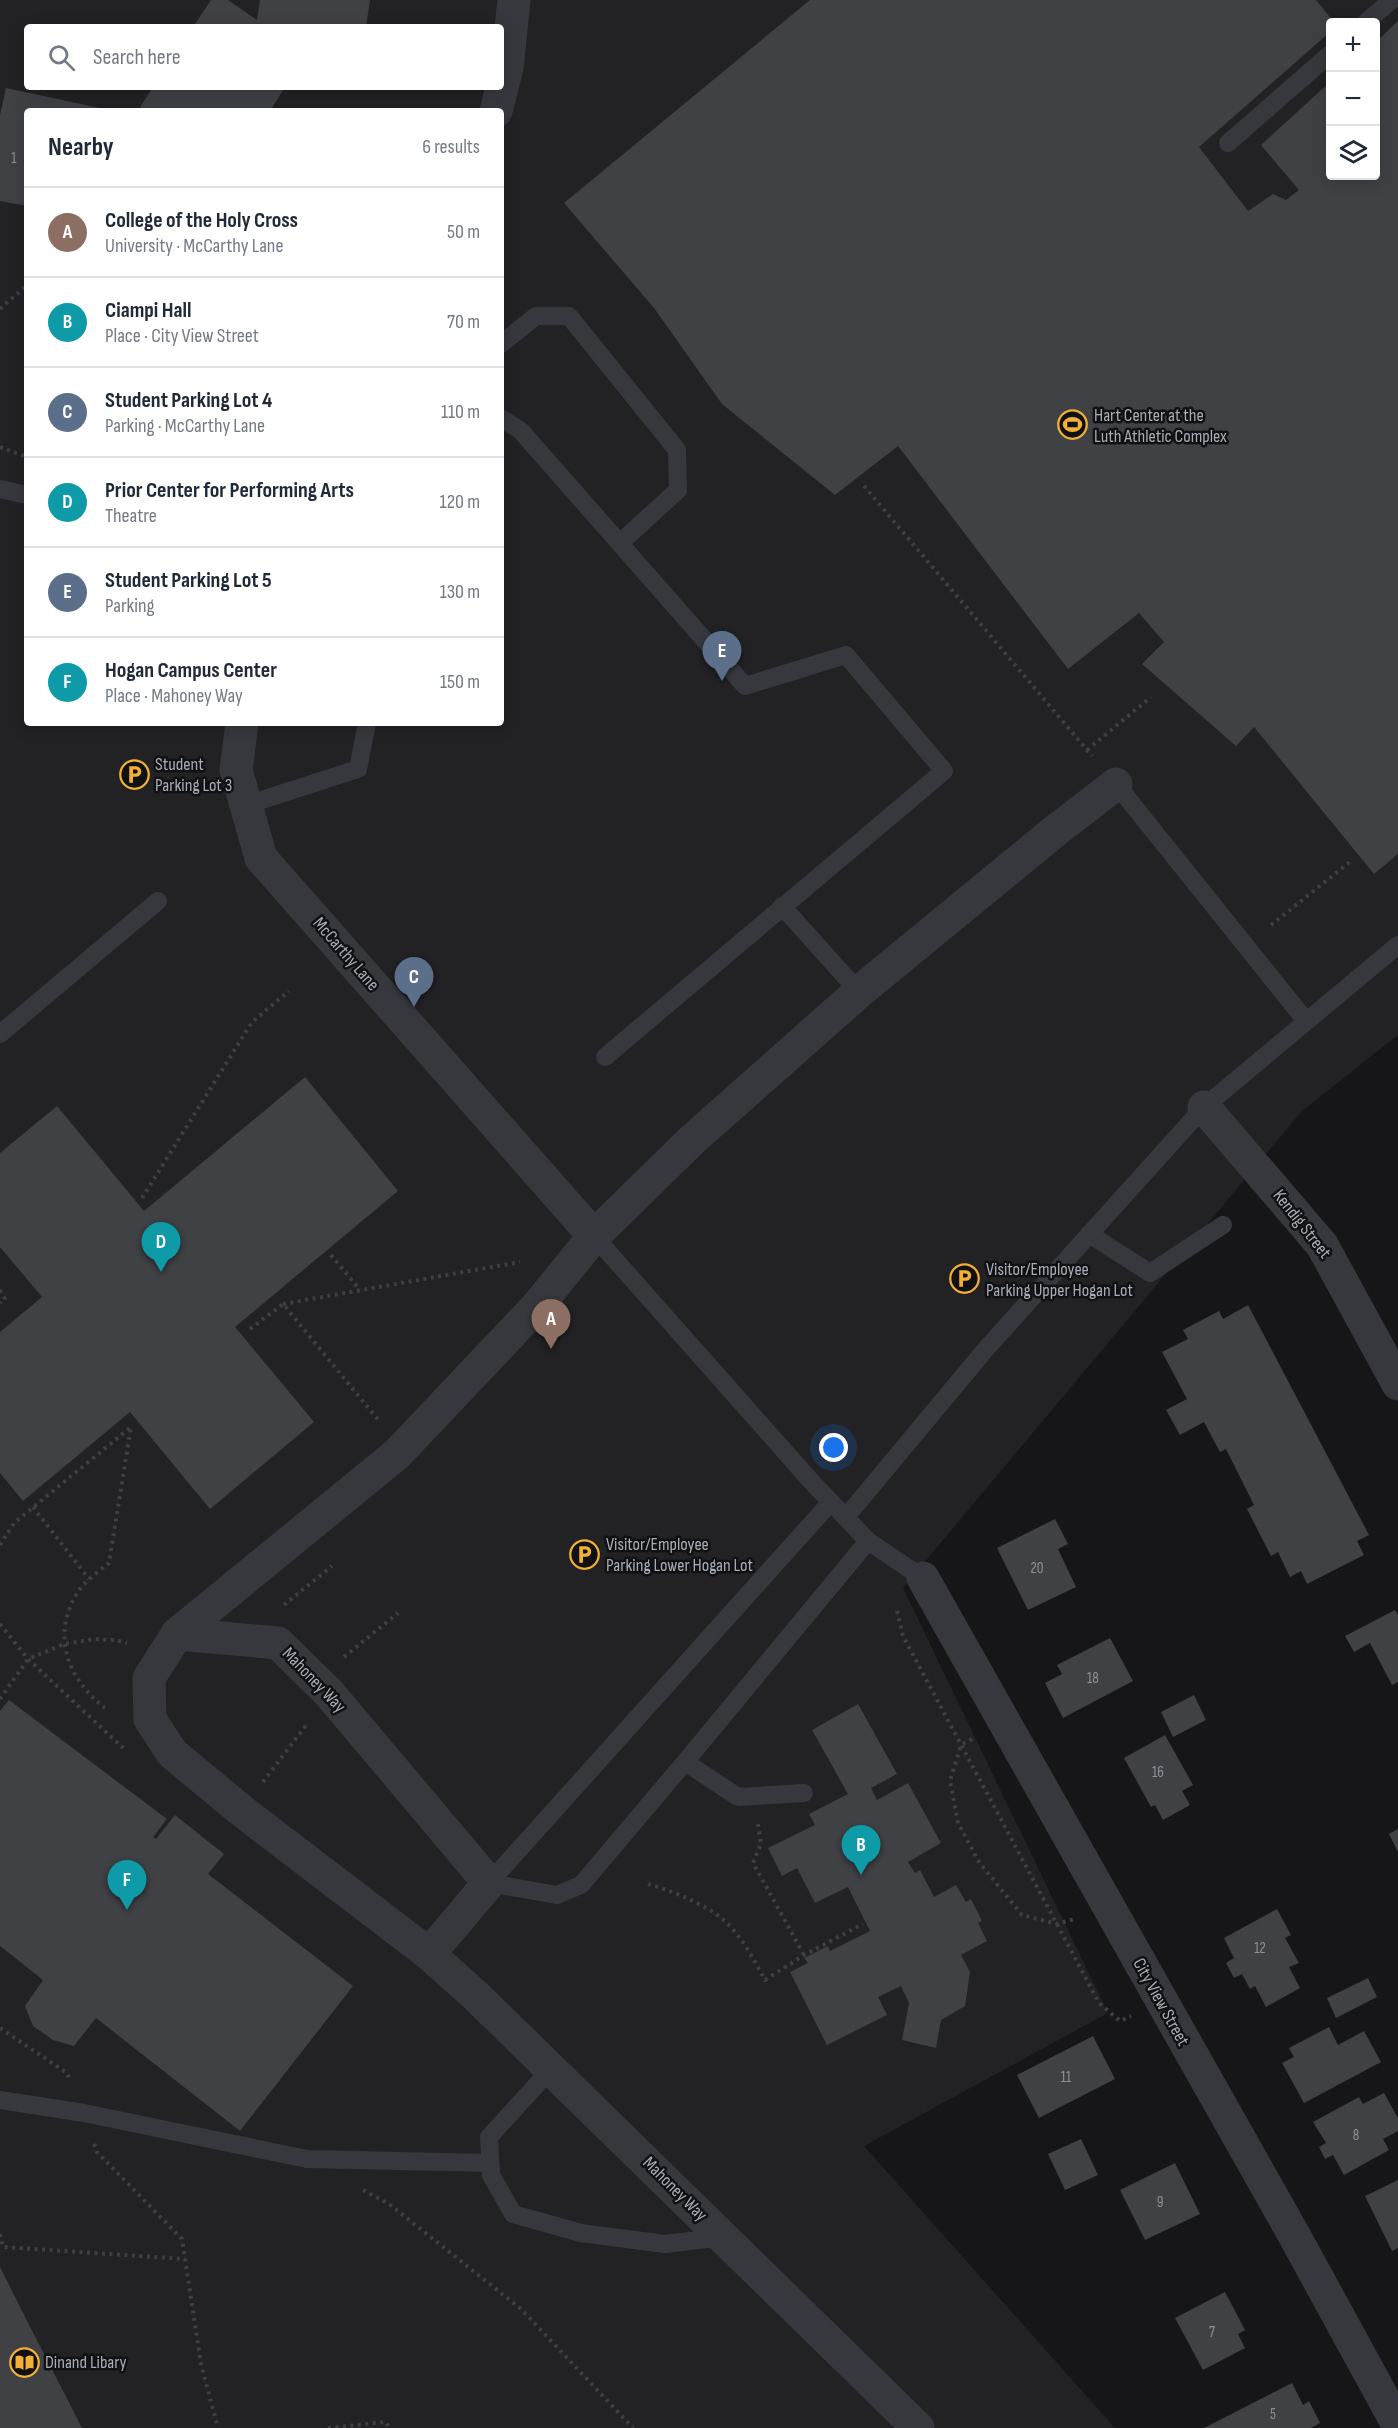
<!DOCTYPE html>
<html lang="en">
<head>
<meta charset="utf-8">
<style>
  :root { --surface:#fff; --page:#f6f6f7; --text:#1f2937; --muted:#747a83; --line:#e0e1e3; --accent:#b45309 }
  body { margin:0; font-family:"Sofia Sans Condensed",sans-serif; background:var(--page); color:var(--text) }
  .controls { position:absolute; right:18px; top:18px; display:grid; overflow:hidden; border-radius:6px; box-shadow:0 3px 15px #0003 }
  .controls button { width:54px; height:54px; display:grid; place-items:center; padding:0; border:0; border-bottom:2px solid var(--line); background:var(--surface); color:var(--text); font:30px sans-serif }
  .you { position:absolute; left:834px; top:1448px; width:21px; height:21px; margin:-15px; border:4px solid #fff; border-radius:50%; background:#1a73e8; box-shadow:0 0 0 9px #1a73e833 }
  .badge { display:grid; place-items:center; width:39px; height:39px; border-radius:50%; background:var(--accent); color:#fff; font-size:20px; font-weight:700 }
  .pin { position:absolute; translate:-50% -50px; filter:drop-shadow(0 2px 3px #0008) }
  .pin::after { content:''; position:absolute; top:32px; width:21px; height:18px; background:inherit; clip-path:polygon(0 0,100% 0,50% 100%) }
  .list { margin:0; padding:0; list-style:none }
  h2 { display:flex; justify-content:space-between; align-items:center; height:78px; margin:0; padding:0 24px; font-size:26px }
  h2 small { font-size:20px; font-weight:400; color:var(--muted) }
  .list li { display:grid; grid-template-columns:39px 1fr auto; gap:18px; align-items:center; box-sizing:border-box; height:90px; padding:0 24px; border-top:2px solid var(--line) }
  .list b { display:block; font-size:22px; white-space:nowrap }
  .list p { margin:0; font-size:20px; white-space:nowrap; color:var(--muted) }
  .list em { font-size:20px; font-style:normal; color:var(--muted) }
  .icon { flex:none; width:33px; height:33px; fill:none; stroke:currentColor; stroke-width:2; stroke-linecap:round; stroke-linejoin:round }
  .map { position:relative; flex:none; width:1398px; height:2428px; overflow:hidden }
  .search { position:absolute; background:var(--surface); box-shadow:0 3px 15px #0003; left:24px; top:24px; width:480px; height:66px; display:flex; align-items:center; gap:15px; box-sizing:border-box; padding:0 21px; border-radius:6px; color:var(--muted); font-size:22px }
  .panel { position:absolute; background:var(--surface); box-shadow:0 3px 15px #0003; left:24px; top:108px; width:480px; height:618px; border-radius:6px }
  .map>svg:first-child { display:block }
  .built { fill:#222225; fill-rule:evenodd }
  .building { fill:#404145 }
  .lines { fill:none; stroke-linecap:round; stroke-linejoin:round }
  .path { stroke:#3d3f44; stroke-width:4; stroke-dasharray:3 4.5; stroke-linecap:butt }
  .lane { stroke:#37383d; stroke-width:18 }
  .street { stroke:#37383d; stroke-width:33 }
  .labels { text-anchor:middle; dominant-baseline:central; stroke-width:5; stroke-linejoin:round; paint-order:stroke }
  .number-label { font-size:15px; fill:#8e929b }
  .poi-label { font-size:18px; fill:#a8adb8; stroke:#111113; text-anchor:start }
  .street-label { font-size:18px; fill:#a8adb8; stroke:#111113 }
</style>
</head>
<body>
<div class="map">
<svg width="1398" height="2428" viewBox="0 0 1398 2428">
  <rect width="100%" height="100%" fill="#161618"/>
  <!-- built -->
  <path class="built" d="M0,0H1398V1035L1302,1111L903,1588L1108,2013L864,2146L1115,2428H0ZM1330,22H1376V176H1330ZM27,27H501V87H27ZM27,111H501V723H27Z"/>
  <!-- building -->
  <path class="building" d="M211,0H228L257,20L260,0H370L366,27H193Z
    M810,0H1316L1334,22H1330V32L1199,147L1248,211L1273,194L1286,200L1299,190L1261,145L1330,82V176H1376V42L1398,21V854L1374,874L1254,727L1236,746L1142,664L1164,642L1139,613L1068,669L898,446L835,495L722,404L654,308L564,203Z
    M153,87H285L270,111H146L140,107Z
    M6,88L109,110L27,111V206L0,201V115Z
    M305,1077L398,1191L235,1327L314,1422L210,1509L130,1412L23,1501L0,1473V1332L42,1297L0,1247V1153L57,1106L144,1211Z
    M1248,1305L1369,1535L1357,1541L1364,1555L1307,1584L1301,1571L1290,1577L1278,1552L1271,1556L1247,1509L1254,1505L1226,1449L1220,1452L1204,1422L1180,1435L1166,1410L1187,1399L1162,1352L1188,1339L1183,1330L1219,1311L1223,1319Z
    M1055,1519L1068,1544L1058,1549L1076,1587L1028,1610L997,1548Z
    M1395,1610L1398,1615V1682L1392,1685L1370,1643L1354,1652L1345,1636Z
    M1110,1638L1133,1681L1063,1718L1045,1683L1062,1674L1057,1665Z
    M1194,1695L1206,1720L1173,1737L1161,1712Z
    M9,1700L167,1819L153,1837L156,1839L175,1815L224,1854L208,1874L353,1986L240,2131L96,2018L74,2046L53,2040L33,2026L25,2006L43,1980L0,1946V1711Z
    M858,1704L897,1774L871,1788L877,1800L908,1783L941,1843L908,1862L915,1873L920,1870L934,1897L956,1885L966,1902L971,1899L982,1921L978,1923L987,1941L961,1955L970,1972L965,2006L941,2020L936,2048L902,2040L909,2003L901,1986L878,1997L887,2015L827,2045L790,1972L808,1963L804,1958L828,1946L830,1951L870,1931L848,1887L815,1903L797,1868L782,1876L768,1848L815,1825L809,1814L848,1794L812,1730Z
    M1165,1735L1193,1785L1182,1791L1190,1805L1163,1820L1155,1805L1151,1807L1124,1758Z
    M1398,1829V1852L1389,1834Z
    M1277,1909L1291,1935L1285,1938L1299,1963L1289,1967L1300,1988L1266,2007L1255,1986L1250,1989L1242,1974L1234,1978L1226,1963L1234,1958L1224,1938Z
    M1368,1978L1377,1997L1336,2018L1327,1998Z
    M1329,2027L1338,2045L1364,2031L1381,2062L1304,2103L1282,2063L1294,2057L1289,2048Z
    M1093,2036L1115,2079L1039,2118L1017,2075Z
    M1384,2093L1398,2118V2131L1383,2139L1389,2150L1344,2175L1333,2155L1325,2159L1319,2147L1326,2143L1313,2122L1359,2097L1363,2104Z
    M1081,2139L1098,2175L1065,2190L1048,2154Z
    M1175,2163L1200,2214L1145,2240L1120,2190Z
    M1398,2180V2248L1392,2251L1365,2196Z
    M0,2267L22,2311L82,2428H0Z
    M1225,2292L1245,2330L1238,2334L1245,2348L1203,2370L1175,2318Z
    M1292,2383L1303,2405L1309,2401L1320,2423L1311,2428H1204Z"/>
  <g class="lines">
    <!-- path -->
    <path class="path" d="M0,309L27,285
      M0,447L27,457
      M864,486L1092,756
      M1087,750L1151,697
      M1271,925L1351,861
      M142,1198L252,1022L289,991
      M331,1255L360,1290
      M0,1290L5,1299L0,1303
      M283,1304L520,1262
      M250,1329L283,1304L380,1422
      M33,1507L89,1579
      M0,1545L14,1523L131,1427L109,1563C98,1572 83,1582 76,1595C51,1638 69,1680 105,1708
      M284,1605L332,1566
      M897,1611L903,1636L1099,2003L1120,2021L1131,2016
      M0,1624L28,1659L123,1748
      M344,1657L398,1613
      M0,1699L28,1659L64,1644L94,1639L115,1640L127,1643
      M972,1739L961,1745L950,1781L958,1823L979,1862L1022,1915L1057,1924L1074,1919
      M263,1782L307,1724
      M758,1824L761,1844L753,1863L804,1955
      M648,1884C675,1892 703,1903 725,1921C742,1937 754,1960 765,1980L804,1955L863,1924
      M0,2028L67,2073L70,2081
      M94,2144L97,2152L182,2239L201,2364L218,2428
      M363,2190L389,2204L521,2309L633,2428
      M0,2234L3,2247L185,2259
      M328,2428L386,2422L389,2428"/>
    <!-- lane -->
    <path class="lane" d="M1366,22L1392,0
      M1228,143L1330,54
      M501,344L536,316H569L677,450L678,490L621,542
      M501,418L521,431L745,686L846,655L944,771L605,1057
      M0,489L27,495
      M1116,784L1306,1021
      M246,805L358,769L367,723
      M782,906L859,992
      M0,1034L158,901
      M1089,1234L1150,1273L1223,1225
      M846,1517L985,1350L1204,1107L1398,945
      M868,1541L923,1578
      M685,1762L738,1797L804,1793
      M489,1883L557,1895L581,1885L685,1762L868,1541L810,1480L594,1236
      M489,1883L830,1503
      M552,2068L489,2137L491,2175L513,2214L581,2233L665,2244L723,2237
      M0,2100L84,2113L307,2159L490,2163"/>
    <!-- street -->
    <path class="street" d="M496,111L507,68L514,0
      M242,723L236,770L261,858L594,1236
      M1204,1107L1322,1245L1398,1384
      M923,1578L1294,2235L1398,2425
      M177,1634L397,1454L539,1304L594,1236L692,1140L859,992L1055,831L1116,784
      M429,1954L489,1883L329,1693L278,1643L177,1634L149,1678L150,1719L172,1753L242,1811L429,1954L476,1996L918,2428"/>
  </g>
  <!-- icons -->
  <defs>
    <symbol id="stadium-ring" viewBox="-11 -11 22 22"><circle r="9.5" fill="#111113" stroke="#f2b134" stroke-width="1.5"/><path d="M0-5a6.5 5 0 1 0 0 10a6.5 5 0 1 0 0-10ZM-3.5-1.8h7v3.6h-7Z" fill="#f2b134"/></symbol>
    <symbol id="parking-ring" viewBox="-11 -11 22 22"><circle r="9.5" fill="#111113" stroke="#f2b134" stroke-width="1.5"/><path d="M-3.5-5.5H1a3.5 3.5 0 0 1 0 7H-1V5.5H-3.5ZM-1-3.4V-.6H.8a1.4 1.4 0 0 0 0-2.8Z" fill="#f2b134"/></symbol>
    <symbol id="library-ring" viewBox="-11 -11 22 22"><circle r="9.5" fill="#111113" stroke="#f2b134" stroke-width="1.5"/><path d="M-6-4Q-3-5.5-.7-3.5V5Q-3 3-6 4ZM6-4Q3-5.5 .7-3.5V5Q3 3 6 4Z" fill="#f2b134"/></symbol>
  </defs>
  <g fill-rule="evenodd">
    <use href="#stadium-ring" x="1056" y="408" width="33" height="33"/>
    <use href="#parking-ring" x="118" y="758" width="33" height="33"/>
    <use href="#parking-ring" x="948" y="1262" width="33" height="33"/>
    <use href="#parking-ring" x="568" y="1538" width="33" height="33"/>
    <use href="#library-ring" x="8" y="2346" width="33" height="33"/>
  </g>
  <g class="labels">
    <!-- number labels -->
    <g class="number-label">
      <text x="14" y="158">1</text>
      <text x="1037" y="1568">20</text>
      <text x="1093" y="1678">18</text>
      <text x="1158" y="1772">16</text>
      <text x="1260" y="1948">12</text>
      <text x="1066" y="2077">11</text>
      <text x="1356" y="2135">8</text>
      <text x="1160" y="2202">9</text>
      <text x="1212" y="2332">7</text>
      <text x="1273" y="2414">5</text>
    </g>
    <!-- poi labels -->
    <g class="poi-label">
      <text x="1094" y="415">Hart Center at the<tspan x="1094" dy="21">Luth Athletic Complex</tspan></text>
      <text x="155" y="764">Student<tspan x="155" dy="21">Parking Lot 3</tspan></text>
      <text x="986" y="1269">Visitor/Employee<tspan x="986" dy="21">Parking Upper Hogan Lot</tspan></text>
      <text x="606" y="1544">Visitor/Employee<tspan x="606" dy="21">Parking Lower Hogan Lot</tspan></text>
      <text x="45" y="2362">Dinand Libary</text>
    </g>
    <!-- street labels -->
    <g class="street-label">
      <text transform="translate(346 954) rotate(49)">McCarthy Lane</text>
      <text transform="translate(1302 1224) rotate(52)">Kendig Street</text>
      <text transform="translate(314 1680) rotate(46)">Mahoney Way</text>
      <text transform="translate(1161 2002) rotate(61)">City View Street</text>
      <text transform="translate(675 2189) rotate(45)">Mahoney Way</text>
    </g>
  </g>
</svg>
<div class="controls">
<button>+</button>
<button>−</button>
<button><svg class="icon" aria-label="layers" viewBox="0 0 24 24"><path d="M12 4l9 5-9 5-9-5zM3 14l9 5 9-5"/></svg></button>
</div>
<div class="you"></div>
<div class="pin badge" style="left:551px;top:1349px;background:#8d6e63">A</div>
<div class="pin badge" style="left:861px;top:1875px;background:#0f9aa8">B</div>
<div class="pin badge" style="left:414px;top:1007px;background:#5c6f8a">C</div>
<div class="pin badge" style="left:161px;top:1272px;background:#0f9aa8">D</div>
<div class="pin badge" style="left:722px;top:681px;background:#5c6f8a">E</div>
<div class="pin badge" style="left:127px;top:1910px;background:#0f9aa8">F</div>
<div class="search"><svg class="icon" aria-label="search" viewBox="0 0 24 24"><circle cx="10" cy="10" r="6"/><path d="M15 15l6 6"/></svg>Search here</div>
<section class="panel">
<h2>Nearby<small>6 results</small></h2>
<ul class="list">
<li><span class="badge" style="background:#8d6e63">A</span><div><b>College of the Holy Cross</b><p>University · McCarthy Lane</p></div><em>50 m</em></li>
<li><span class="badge" style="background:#0f9aa8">B</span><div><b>Ciampi Hall</b><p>Place · City View Street</p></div><em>70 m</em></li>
<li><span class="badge" style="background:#5c6f8a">C</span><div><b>Student Parking Lot 4</b><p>Parking · McCarthy Lane</p></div><em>110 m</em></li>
<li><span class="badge" style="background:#0f9aa8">D</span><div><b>Prior Center for Performing Arts</b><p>Theatre</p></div><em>120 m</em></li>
<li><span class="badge" style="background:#5c6f8a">E</span><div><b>Student Parking Lot 5</b><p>Parking</p></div><em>130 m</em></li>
<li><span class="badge" style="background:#0f9aa8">F</span><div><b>Hogan Campus Center</b><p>Place · Mahoney Way</p></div><em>150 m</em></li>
</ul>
</section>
</div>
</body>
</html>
